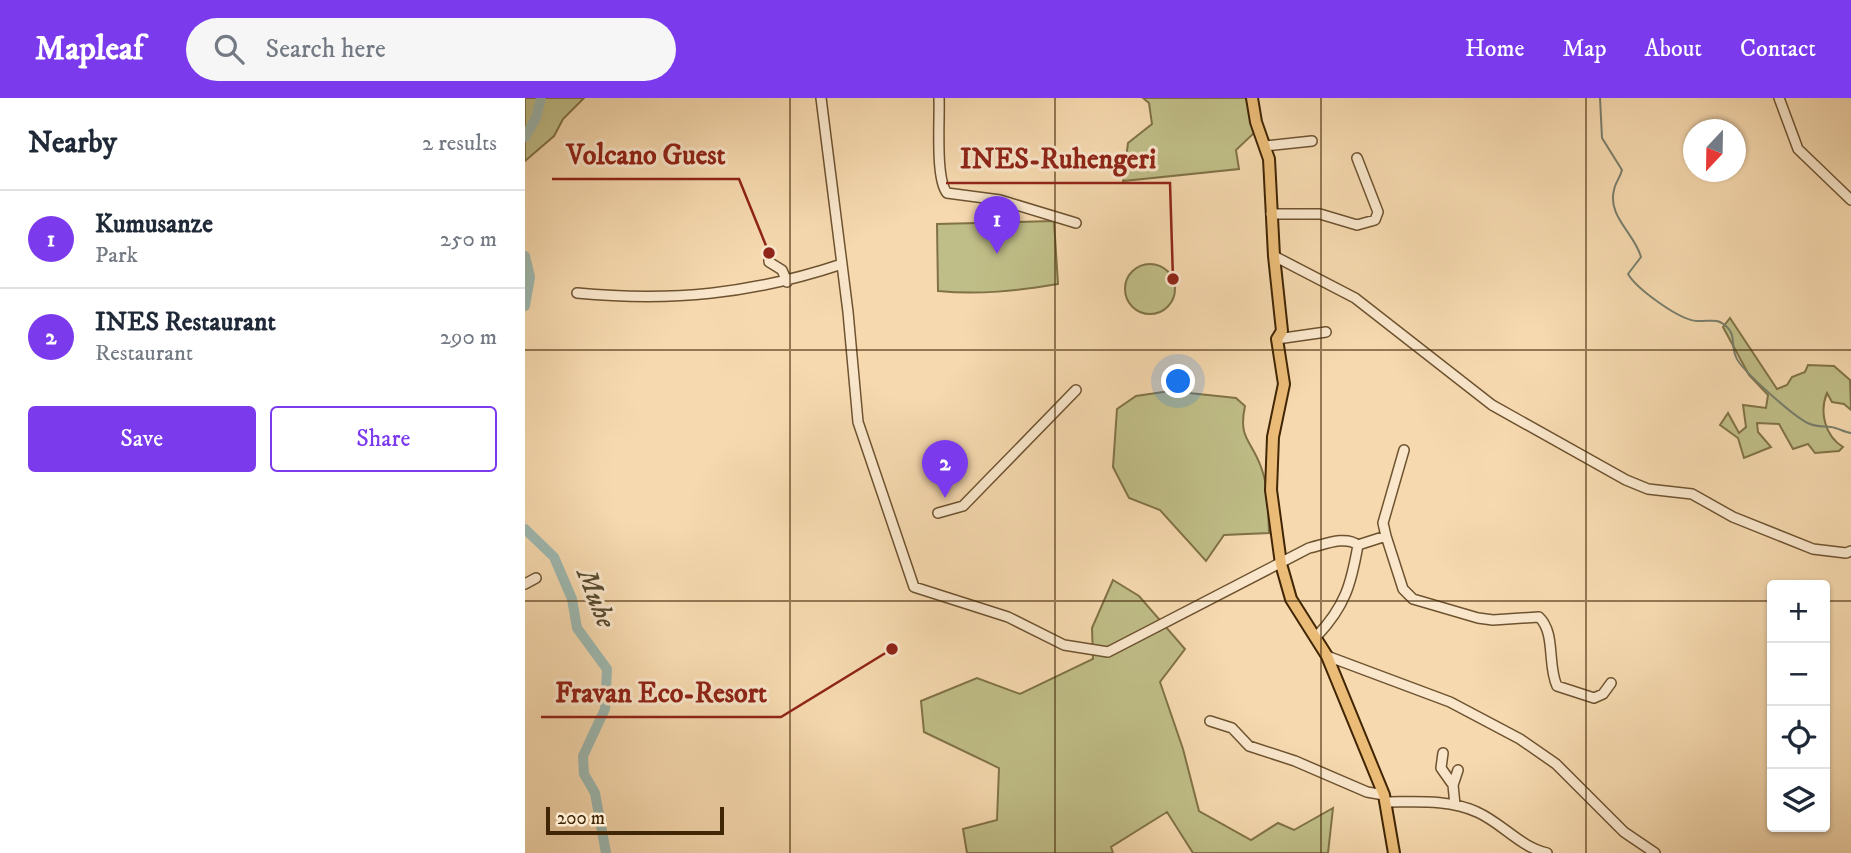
<!DOCTYPE html>
<html lang="en">
<head>
<meta charset="utf-8">
<style>
  :root { --surface:#fff; --page:#f6f6f7; --text:#1f2937; --muted:#747a83; --line:#e0e1e3; --accent:#7c3aed }
  body { margin:0; font-family:"IM FELL DW Pica",serif; background:var(--page); color:var(--text) }
  .controls { position:absolute; right:21px; bottom:21px; display:grid; overflow:hidden; border-radius:7px; box-shadow:0 2px 5px #0004 }
  .controls button { width:63px; height:63px; display:grid; place-items:center; padding:0; border:0; border-bottom:2px solid var(--line); background:var(--surface); color:var(--text); font:35px sans-serif }
  .compass { position:absolute; left:1158px; top:21px; width:63px; height:63px; border-radius:50%; background:var(--surface); box-shadow:0 2px 5px #0004; rotate:202deg }
  .scale { position:absolute; left:21px; bottom:18px; width:178px; box-sizing:border-box; padding-left:7px; border:4px solid #402605; border-top:0; font-size:19px; line-height:24px; white-space:nowrap; color:#402605; -webkit-text-stroke:5px #f9e6cb; paint-order:stroke }
  .you { position:absolute; left:654px; top:284px; width:24px; height:24px; margin:-18px; border:5px solid #fff; border-radius:50%; background:#1a73e8; box-shadow:0 0 0 10px #1a73e833 }
  .badge { display:grid; place-items:center; width:46px; height:46px; border-radius:50%; background:var(--accent); color:#fff; font-size:23px; font-weight:700 }
  .pin { position:absolute; translate:-50% -58px; filter:drop-shadow(0 2px 4px #0008) }
  .pin::after { content:''; position:absolute; top:37px; width:24px; height:21px; background:inherit; clip-path:polygon(0 0,100% 0,50% 100%) }
  .list { margin:0; padding:0; list-style:none }
  h2 { display:flex; justify-content:space-between; align-items:center; height:91px; margin:0; padding:0 28px; font-size:30px }
  h2 small { font-size:23px; font-weight:400; color:var(--muted) }
  .list li { display:grid; grid-template-columns:46px 1fr auto; gap:21px; align-items:center; box-sizing:border-box; height:98px; padding:0 28px; border-top:2px solid var(--line) }
  .list b { display:block; font-size:26px; white-space:nowrap }
  .list p { margin:0; font-size:23px; white-space:nowrap; color:var(--muted) }
  .list em { font-size:23px; font-style:normal; color:var(--muted) }
  .actions { display:flex; gap:14px; padding:21px 28px }
  .actions a { flex:1; padding:16px 0; border:2px solid var(--accent); border-radius:7px; text-align:center; font-size:24px; color:var(--accent) }
  .actions .main { background:var(--accent); color:#fff }
  .icon { flex:none; width:38px; height:38px; fill:none; stroke:currentColor; stroke-width:2; stroke-linecap:round; stroke-linejoin:round }
  .map { position:relative; flex:none; width:1326px; height:755px; overflow:hidden }
  header { display:flex; align-items:center; gap:42px; box-sizing:border-box; height:98px; padding:0 35px; background:var(--accent); color:#fff }
  header strong { font-size:33px }
  nav { display:flex; gap:38px; margin-inline-start:auto; font-size:24px }
  .search { width:490px; height:63px; background:var(--page); display:flex; align-items:center; gap:18px; box-sizing:border-box; padding:0 24px; border-radius:38px; color:var(--muted); font-size:26px }
  main { display:flex }
  aside { flex:1; background:var(--surface) }
  .map>svg:first-child { display:block }
  .green { fill:#c0be88; stroke:#807246; stroke-width:2 }
  .lines { fill:none; stroke-linecap:round; stroke-linejoin:round }
  .stream { stroke:#787e6c; stroke-width:2 }
  .river { stroke:#9eb9b1; stroke-width:10 }
  .minor-casing { stroke:#6e5330; stroke-width:12 }
  .major-casing { stroke:#402605; stroke-width:14 }
  .minor { stroke:#f9e6cb; stroke-width:9 }
  .major { stroke:#ebbc78; stroke-width:10 }
  .grid { fill:none; stroke:#402605; stroke-width:2; stroke-opacity:0.55 }
  .labels { text-anchor:middle; dominant-baseline:central; stroke-width:6; stroke-linejoin:round; paint-order:stroke }
  .water-label { font-size:28px; font-style:italic; fill:#584b30; stroke:#f9e6cb }
  .leader { fill:none; stroke:#8f2418; stroke-width:2.5 }
  .callout-dot { fill:#8f2418; stroke:#f9e6cb; stroke-width:2.5 }
  .callout-label { font-size:28px; text-anchor:middle; font-weight:bold; fill:#8f2418; stroke:#f9e6cb; stroke-width:6; stroke-linejoin:round; paint-order:stroke }
</style>
</head>
<body>
<header>
<strong>Mapleaf</strong>
<div class="search"><svg class="icon" aria-label="search" viewBox="0 0 24 24"><circle cx="10" cy="10" r="6"/><path d="M15 15l6 6"/></svg>Search here</div>
<nav><a>Home</a><a>Map</a><a>About</a><a>Contact</a></nav>
</header>
<main>
<aside>
<h2>Nearby<small>2 results</small></h2>
<ul class="list">
<li><span class="badge">1</span><div><b>Kumusanze</b><p>Park</p></div><em>250 m</em></li>
<li><span class="badge">2</span><div><b>INES Restaurant</b><p>Restaurant</p></div><em>290 m</em></li>
</ul>
<div class="actions"><a class="main">Save</a><a>Share</a></div>
</aside>
<div class="map">
<svg width="1326" height="755" viewBox="0 0 1326 755">
  <rect width="100%" height="100%" fill="#f6d9af"/>
  <filter id="stains"><feTurbulence type="fractalNoise" baseFrequency=".00286" numOctaves="4"/><feColorMatrix values="0 0 0 0 .2 0 0 0 0 .09 0 0 0 0 .02 0 0 0 .5 -.17"/></filter>
  <radialGradient id="worn" r=".72"><stop offset=".6" stop-color="#630" stop-opacity="0"/><stop offset="1" stop-color="#630" stop-opacity=".3"/></radialGradient>
  <!-- green -->
  <path class="green" d="M0,0H59L38,21L29,38L0,63Z
    M618,0H721L730,34L711,52L714,71L598,83L603,45L627,26L624,5Z
    M529,123L533,186C492,193 454,197 413,193L412,126Z
    M600 191a25 25 0 1 1 50 0a25 25 0 1 1-50 0Z
    M1205,220L1252,291L1262,287L1267,279L1280,274L1283,267L1309,268L1325,282L1326,312L1319,306L1307,304L1302,295C1294,314 1300,338 1318,349L1314,353L1290,355L1283,346L1268,351L1254,326L1232,325L1233,334L1246,349L1219,360L1213,340L1195,327L1203,315L1214,335L1221,329L1218,307L1241,310L1243,297L1224,277L1198,229Z
    M645,293L711,300L720,308C713,341 726,341 736,369C744,390 743,413 744,435L699,437L681,463L635,412L604,400L588,369L592,311L611,298Z
    M588,482L614,498L660,551L635,584L658,651L674,713L726,742L753,725L769,732L808,710L803,755H668L642,714L586,749L588,755H442L438,731L472,722L474,670L399,634L396,603L452,580L495,596L568,561L567,530Z"/>
  <g class="lines">
    <!-- stream -->
    <path class="stream" d="M1075,0L1077,40L1097,72C1095,80 1090,85 1089,92C1082,118 1110,136 1116,159L1103,176C1112,191 1154,222 1172,223C1184,224 1192,219 1202,229C1211,237 1206,249 1211,259C1216,272 1271,321 1285,326C1292,329 1299,328 1306,329C1313,330 1319,334 1326,335"/>
    <!-- river -->
    <path class="river" d="M0,39L11,20L16,0
      M0,158L5,179L0,208
      M0,431L29,459L47,501L52,530L82,571L80,611L58,658L59,676L70,695L81,755"/>
    <defs>
      <path id="minor" d="M296,0L323,214L333,324L389,489L483,519L539,547L583,554L784,450C798,447 820,437 833,447
        M414,0C415,21 410,80 422,95L475,102L551,125
        M1254,0L1273,51L1326,102
        M740,48L787,43
        M746,116H795L832,127L850,122L853,114L832,60
        M244,153V164L257,172L262,184
        M749,158L830,200L967,307L1101,382L1123,391L1167,396L1208,419L1288,451L1321,455L1326,453
        M52,195C147,204 227,196 317,166
        M752,241L801,234
        M413,415L438,408L551,292
        M861,438L878,491L888,501L953,520L968,522L1014,519C1031,535 1022,567 1032,588L1069,600L1078,596L1086,585
        M0,486L11,480
        M792,538C820,508 826,487 833,447L861,438L858,425L879,352
        M802,558L925,604L995,641L1031,666L1099,734L1130,755
        M685,623L707,630L724,648L770,663L842,694L859,697
        M918,655L916,670L928,687
        M861,704C890,704 925,701 952,714C977,725 995,749 1022,755
        M930,707L928,687L933,672"/>
      <path id="major" d="M727,0L731,24L744,61L749,158L757,233L752,241L759,286L748,339L746,392L756,466L766,501L802,558L859,697L869,755"/>
    </defs>
    <!-- minor casing -->
    <use href="#minor" class="minor-casing"/>
    <!-- major casing -->
    <use href="#major" class="major-casing"/>
    <!-- minor -->
    <use href="#minor" class="minor"/>
    <!-- major -->
    <use href="#major" class="major"/>
  </g>
  <!-- grid -->
  <path class="grid" d="M265,0V755M530,0V755M796,0V755M1061,0V755M0,252H1326M0,503H1247M1300,503H1326"/>
  <g class="labels">
    <!-- water labels -->
    <g class="water-label">
      <text transform="translate(71 500) rotate(68)">Muhe</text>
    </g>
  </g>
  <!-- callouts -->
  <path class="leader" d="M244 155L214 81H27M648 181L645 85H421M367 551L256 619H16"/>
  <g class="callout-dot">
    <circle cx="244" cy="155" r="7"/>
    <circle cx="648" cy="181" r="7"/>
    <circle cx="367" cy="551" r="7"/>
  </g>
  <g class="callout-label">
    <text x="121" y="66">Volcano Guest</text>
    <text x="533" y="70">INES-Ruhengeri</text>
    <text x="136" y="604">Fravan Eco-Resort</text>
  </g>
  <rect width="100%" height="100%" filter="url(#stains)"/>
  <rect width="100%" height="100%" fill="url(#worn)"/>
</svg>
<div class="controls">
<button>+</button>
<button>−</button>
<button><svg class="icon" aria-label="locate" viewBox="0 0 24 24"><circle cx="12" cy="12" r="6"/><path d="M12 2v4M12 18v4M2 12h4M18 12h4"/></svg></button>
<button><svg class="icon" aria-label="layers" viewBox="0 0 24 24"><path d="M12 4l9 5-9 5-9-5zM3 14l9 5 9-5"/></svg></button>
</div>
<svg class="compass" viewBox="-18 -18 36 36"><path d="M0-13l5 13h-10z" fill="#e53935"/><path d="M0 13l5-13h-10z" fill="#747a83"/></svg>
<div class="scale">200 m</div>
<div class="you"></div>
<div class="pin badge" style="left:472px;top:156px">1</div>
<div class="pin badge" style="left:420px;top:400px">2</div>
</div>
</main>
</body>
</html>
